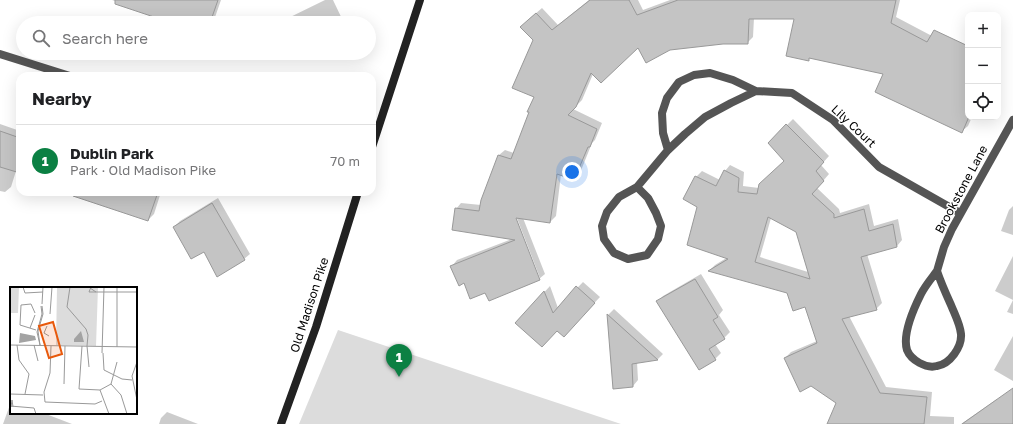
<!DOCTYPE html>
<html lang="en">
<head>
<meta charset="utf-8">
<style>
  :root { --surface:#fff; --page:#f6f6f6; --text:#202124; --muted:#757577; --line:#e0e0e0; --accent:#0b8043 }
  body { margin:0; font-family:"Golos Text",sans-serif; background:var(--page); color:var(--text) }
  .controls { position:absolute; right:12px; top:12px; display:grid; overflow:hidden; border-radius:8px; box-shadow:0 4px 16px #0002 }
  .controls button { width:36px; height:36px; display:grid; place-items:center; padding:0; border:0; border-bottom:1px solid var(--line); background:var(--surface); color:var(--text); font:20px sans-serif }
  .you { position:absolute; left:572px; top:172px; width:14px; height:14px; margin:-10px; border:3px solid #fff; border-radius:50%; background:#1a73e8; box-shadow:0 0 0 6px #1a73e833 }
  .badge { display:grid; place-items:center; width:26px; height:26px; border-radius:50%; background:var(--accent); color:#fff; font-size:13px; font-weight:700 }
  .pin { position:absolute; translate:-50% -33px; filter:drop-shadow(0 1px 2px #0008) }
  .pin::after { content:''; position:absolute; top:21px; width:14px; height:12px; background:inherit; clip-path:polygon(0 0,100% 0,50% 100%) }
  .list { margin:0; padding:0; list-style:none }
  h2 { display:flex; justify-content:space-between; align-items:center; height:52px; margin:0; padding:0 16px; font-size:17px }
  h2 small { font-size:13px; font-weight:400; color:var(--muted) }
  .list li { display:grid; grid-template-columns:26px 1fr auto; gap:12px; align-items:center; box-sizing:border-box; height:72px; padding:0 16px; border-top:1px solid var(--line) }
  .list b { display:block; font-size:15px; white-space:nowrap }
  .list p { margin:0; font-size:13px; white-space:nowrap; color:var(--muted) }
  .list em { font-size:13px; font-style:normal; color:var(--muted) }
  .icon { flex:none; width:22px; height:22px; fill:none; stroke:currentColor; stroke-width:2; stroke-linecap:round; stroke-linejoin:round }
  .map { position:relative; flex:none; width:1013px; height:424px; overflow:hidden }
  .search { position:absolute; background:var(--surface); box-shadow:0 4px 16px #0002; left:16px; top:16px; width:360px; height:44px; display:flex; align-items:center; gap:10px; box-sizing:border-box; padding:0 14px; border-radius:22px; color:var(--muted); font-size:15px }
  .panel { position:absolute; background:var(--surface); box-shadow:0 4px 16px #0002; left:16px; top:72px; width:360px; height:124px; border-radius:12px }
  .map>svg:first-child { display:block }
  .green { fill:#dcdcdc }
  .shadow { fill:#0003; fill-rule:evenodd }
  .building { fill:#c4c4c4; stroke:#999; fill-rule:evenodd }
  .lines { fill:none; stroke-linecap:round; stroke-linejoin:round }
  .minor { stroke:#555; stroke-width:8 }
  .secondary { stroke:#222; stroke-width:8 }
  .labels { text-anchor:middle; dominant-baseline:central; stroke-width:3; stroke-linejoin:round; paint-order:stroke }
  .street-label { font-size:12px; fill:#000; stroke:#fff }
  .inset-road { fill:none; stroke:#999; stroke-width:1 }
  .view { fill:#e8590c; fill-opacity:0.15; stroke:#e8590c; stroke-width:2 }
  .inset-edge { fill:none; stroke:#000; stroke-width:2 }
</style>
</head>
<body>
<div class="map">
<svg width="1013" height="424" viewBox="0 0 1013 424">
  <rect width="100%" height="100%" fill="#fff"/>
  <!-- green -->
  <path class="green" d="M338,330L621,424H299Z"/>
  <!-- shadow -->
  <path class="shadow" d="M112,0H221L213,23H175Z
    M325,0H333L344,23H278Z
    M589,0H638L643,10L670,0H900L896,17L932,36L968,48V117H972L968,126L962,131L885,74L810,58L808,59L796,18H754L753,37L747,43L638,47L593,74L582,100L573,109L602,123L595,140L592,143L580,173L574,179L561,174L556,216L550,222L523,218L545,274L539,279L486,292L464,282L452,266L457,260L512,239L456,209L461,203L481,205L482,200L499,155L505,150L514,153L535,97L534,40L527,21L542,8L558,25ZM515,213L540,278H538L513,214Z
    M275,53H295L279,60Z
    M793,119L829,156L821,165L829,174L817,188L839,209L840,213L869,204L874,226L898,219L902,240L897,246L867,254L882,303L876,309L849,316L886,387L932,392L930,416L954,417V424H828L837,403L785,358L791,352L817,341L806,306L788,292L710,270L715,265L728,257L696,177L702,171L720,180L725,171L730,165L744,172L743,186L759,188L786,160L769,143ZM771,218L797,231L808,272L760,257Z
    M0,124L20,131V172L16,171L11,187L5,192L0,191Z
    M83,192H161L154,214L148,220Z
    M218,198L250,254L244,259L204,251L174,227L180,221Z
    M1013,206V235L1001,231L1009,210Z
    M1013,256V300L995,291Z
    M701,274L723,310L719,315L730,332L724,338L715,344L721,353L715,359L658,302L663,296Z
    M583,282L600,297L569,330H557L516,323L550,286L558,308Z
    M1013,300V314L1007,312Z
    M614,309L663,354L658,359L637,362L638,380L633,386L614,388L608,315Z
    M1013,336V381L994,370Z
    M997,399L1013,422V424H961Z
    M11,402V413H46V414L72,424H3Z
    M167,412L198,424H159L161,418Z"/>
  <!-- building -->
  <path class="building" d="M115,0H218L210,23H172L115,4Z
    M590,0H629L637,15L678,0H896L891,23L927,42L934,30L968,46V119L962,133L875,92L883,74L809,58V61L786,56L794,19H749L748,44H723L670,50L646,63L638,48L601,83L591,73L576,107L568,115L597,129L590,147H588L574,180L557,174L550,223L516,218L540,280L489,301L485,293L470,299L464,283L459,286L450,266L515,240L452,230L455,208L479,211L481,200L498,155L511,159L529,112H527L534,97L512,88L533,40L520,27L536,13L552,30Z
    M786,124L824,162L816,171L824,181L812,194L834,214V218L864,209L869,231L893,224L897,247L861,257L877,310L842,319L880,393L927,397L924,424H827L836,403L811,386L800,392L784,358L817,343L805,307L793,311L787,293L708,271L728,259L687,245L697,207L683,199L695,176L716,186L724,170L739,178L738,192L757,194L759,184L784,161L768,143ZM768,217L796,232L810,279L755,262Z
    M0,131L20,138V173L0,167Z
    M74,192H158L148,221L73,196Z
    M212,203L245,260L217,277L204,252L191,259L173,227Z
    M695,279L718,317L713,320L725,339L709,349L716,360L699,370L656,301Z
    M576,286L595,303L564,337L557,331L542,347L515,323L544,291L553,313Z
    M607,314L658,360L632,364L633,387L613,389Z
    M1013,388V424H962Z"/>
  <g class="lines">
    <!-- minor -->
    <path class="minor" d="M0,54L70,76
      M668,150L663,133L662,113L667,98L679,82L694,75L710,73L733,80L756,91
      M637,187L668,150L685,134L705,117L731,103L756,91L792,93L833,120L879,167L960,213
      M637,187L648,198L656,213L661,226L658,239L647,255L628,259L614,253L604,239L602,226L607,212L619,197Z
      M937,271C941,283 946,294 951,305C955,315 960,324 961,334C962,347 950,364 937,366C926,369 911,360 907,350C902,334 914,308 921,294C925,286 931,279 937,271Z
      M937,271L944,247L952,229L1013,120"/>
    <!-- secondary -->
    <path class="secondary" d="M372,147L420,0
      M281,424L316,327L358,192"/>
  </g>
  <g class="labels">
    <!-- street labels -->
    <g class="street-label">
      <text transform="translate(854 126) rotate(43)">Lily Court</text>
      <text transform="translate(961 189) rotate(-62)">Brookstone Lane</text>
      <text transform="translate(309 305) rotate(-72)">Old Madison Pike</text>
    </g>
  </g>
  <!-- overview -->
  <g transform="translate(10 287)">
    <rect width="127" height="127" fill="#fff"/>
    <path d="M0,0H9L8,26H0ZM47,0H88L86,59L46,58Z" fill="#dcdcdc"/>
    <path d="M71,44L74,55H64V52ZM10,46L25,49L26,53L9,56Z" fill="#a3a3a3"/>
    <path class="inset-road" d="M13,0L15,6L33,5M60,0L57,20L76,42L78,48L77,59M80,1L86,5H79L81,0M86,5H127M32,17L33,0M31,19L32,27L27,45L30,58L28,44L33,27L32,19M25,26L21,17L11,18L10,38L26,43M40,27L42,0M37,39L34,46L39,49M20,41L25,28M0,58L127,60M7,58L9,73L19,87L15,107M24,58L28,74M41,59L40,86L34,105L35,115L85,117L92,114M72,59L69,102L90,103L101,97M77,59L79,80M107,60V0M92,66L94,0M93,66L94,83L112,92L122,93M107,75L101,97L111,108L117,127M127,75L122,89L127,113M54,97L55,59M90,103L99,127M0,107L33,108M0,119L24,121L26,127M1,120L2,113L3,120"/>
    <path class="view" d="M43,35L52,67L39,71L29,39Z"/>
    <rect width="127" height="127" class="inset-edge"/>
  </g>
</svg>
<div class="controls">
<button>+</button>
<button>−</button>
<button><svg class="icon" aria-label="locate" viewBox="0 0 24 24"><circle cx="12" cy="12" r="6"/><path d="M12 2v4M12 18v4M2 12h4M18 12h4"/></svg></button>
</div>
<div class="you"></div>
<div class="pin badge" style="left:399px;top:377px">1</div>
<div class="search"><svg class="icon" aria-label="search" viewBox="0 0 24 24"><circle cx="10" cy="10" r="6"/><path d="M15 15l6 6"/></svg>Search here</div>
<section class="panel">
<h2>Nearby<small></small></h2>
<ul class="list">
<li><span class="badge">1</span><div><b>Dublin Park</b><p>Park · Old Madison Pike</p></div><em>70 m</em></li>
</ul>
</section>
</div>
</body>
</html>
